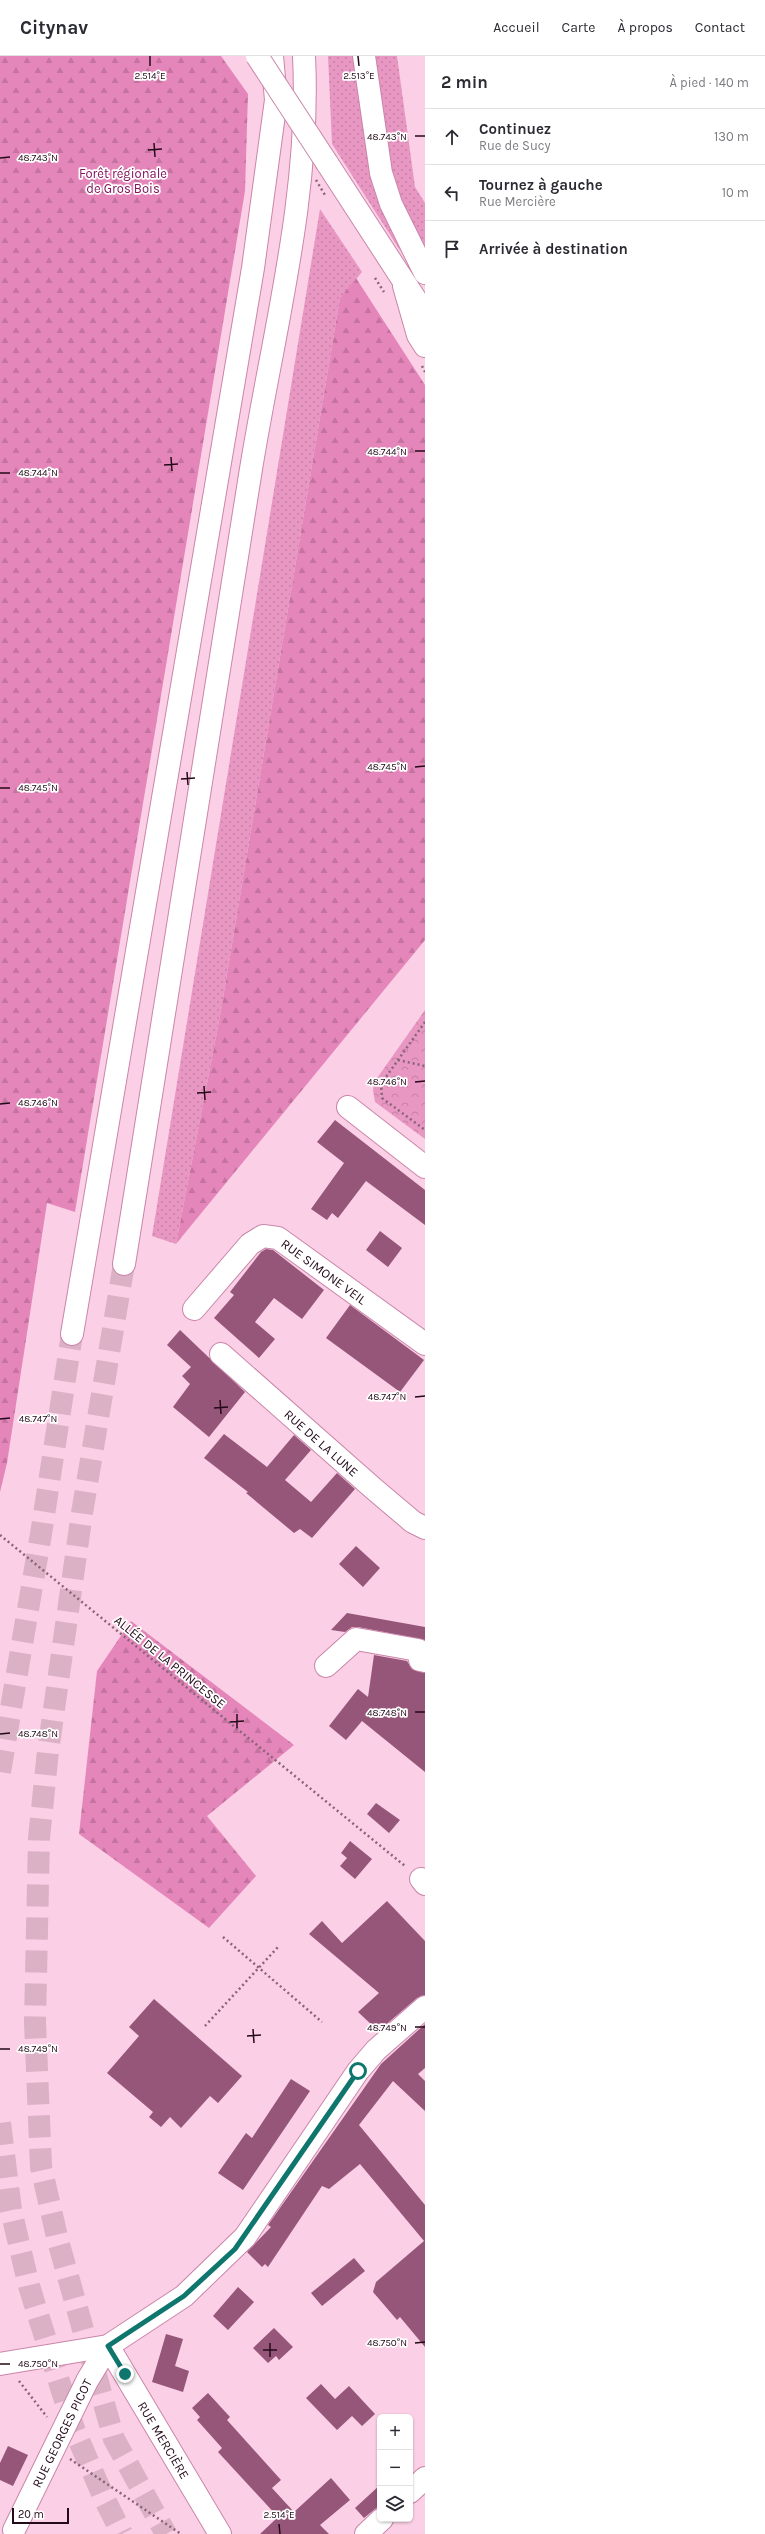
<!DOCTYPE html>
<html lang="fr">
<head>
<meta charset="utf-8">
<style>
  :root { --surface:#fff; --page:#f2f2f3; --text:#2b2b33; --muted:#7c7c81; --line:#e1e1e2 }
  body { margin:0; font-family:Karla,sans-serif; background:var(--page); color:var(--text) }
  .controls { position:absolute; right:12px; bottom:12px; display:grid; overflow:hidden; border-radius:6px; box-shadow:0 1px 3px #0004 }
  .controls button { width:36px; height:36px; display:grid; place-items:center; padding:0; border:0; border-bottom:1px solid var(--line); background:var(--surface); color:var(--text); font:20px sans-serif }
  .scale { position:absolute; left:12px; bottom:10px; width:57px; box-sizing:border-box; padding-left:4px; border:2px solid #230a18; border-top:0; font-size:11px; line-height:14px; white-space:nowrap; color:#230a18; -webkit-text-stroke:3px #fff; paint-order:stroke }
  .stop { position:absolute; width:12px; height:12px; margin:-9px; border:3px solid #0f766e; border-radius:50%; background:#fff }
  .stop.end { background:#0f766e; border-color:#fff; box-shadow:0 1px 4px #0008 }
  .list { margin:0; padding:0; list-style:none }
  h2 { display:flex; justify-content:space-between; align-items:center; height:52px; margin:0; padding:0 16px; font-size:17px }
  h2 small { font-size:13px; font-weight:400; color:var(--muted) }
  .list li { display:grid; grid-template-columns:26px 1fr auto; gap:12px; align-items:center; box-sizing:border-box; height:56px; padding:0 16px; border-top:1px solid var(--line) }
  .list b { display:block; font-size:15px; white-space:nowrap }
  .list p { margin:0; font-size:13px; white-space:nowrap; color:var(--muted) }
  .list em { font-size:13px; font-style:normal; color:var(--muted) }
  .icon { flex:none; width:22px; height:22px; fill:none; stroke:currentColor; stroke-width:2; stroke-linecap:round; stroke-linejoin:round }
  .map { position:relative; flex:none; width:425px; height:2478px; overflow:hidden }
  header { display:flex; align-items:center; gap:24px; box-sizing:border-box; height:56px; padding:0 20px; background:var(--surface); border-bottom:1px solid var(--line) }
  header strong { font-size:19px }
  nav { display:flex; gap:22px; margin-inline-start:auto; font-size:14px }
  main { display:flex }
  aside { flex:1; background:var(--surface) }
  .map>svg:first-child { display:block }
  .grass { fill:url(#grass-dots) }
  .forest { fill:url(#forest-firs) }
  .park { fill:url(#park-crowns) }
  .building { fill:#965679 }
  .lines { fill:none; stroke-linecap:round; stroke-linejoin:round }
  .highway-tunnel { stroke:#dbb1c6; stroke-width:22; stroke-dasharray:22 11; stroke-linecap:butt }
  .minor-casing { stroke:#ca86aa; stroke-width:24 }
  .major-casing { stroke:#ca86aa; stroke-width:24 }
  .highway-casing { stroke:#ca86aa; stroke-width:24 }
  .path { stroke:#876577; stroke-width:2.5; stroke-dasharray:2 3; stroke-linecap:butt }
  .minor { stroke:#fff; stroke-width:22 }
  .major { stroke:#fff; stroke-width:22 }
  .highway { stroke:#fff; stroke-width:22 }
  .major-bridge-casing { stroke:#ca86aa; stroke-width:24; stroke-linecap:butt }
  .path-bridge { stroke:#876577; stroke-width:2.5; stroke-dasharray:2 3; stroke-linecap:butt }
  .major-bridge { stroke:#fff; stroke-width:22 }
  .route { stroke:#0f766e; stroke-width:5 }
  .ticks { fill:none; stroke:#230a18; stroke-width:1.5 }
  .labels { text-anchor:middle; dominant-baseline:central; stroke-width:3.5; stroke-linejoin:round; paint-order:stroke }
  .park-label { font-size:13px; fill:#85135e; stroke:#fff }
  .street-label { font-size:13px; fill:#230a18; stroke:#fff }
  .ticks-label { font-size:10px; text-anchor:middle; fill:#230a18; stroke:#fff; stroke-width:3.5; stroke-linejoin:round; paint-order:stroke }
</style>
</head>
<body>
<header>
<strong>Citynav</strong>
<nav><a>Accueil</a><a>Carte</a><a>À propos</a><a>Contact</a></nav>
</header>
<main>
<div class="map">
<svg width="425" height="2478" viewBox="0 0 425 2478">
  <defs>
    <pattern id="grass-dots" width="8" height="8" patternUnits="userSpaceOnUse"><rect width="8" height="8" fill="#e896c2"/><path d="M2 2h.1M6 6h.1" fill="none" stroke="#c780a6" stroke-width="1.8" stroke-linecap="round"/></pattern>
    <pattern id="forest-firs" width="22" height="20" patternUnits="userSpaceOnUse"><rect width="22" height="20" fill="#e586ba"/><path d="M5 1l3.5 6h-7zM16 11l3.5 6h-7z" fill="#c4729f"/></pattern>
    <pattern id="park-crowns" width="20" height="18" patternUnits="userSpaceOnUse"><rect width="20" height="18" fill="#e896c2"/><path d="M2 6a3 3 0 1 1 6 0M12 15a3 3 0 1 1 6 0" fill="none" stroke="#c780a6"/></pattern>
  </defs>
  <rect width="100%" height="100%" fill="#fbcfe5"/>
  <!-- grass -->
  <path class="grass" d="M328,0H353L363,71L376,132L401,196L332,88Z
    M375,0H397L415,131L425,147V203L393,130Z
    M320,153L362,216L340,242L220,960L176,1188L152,1180Z"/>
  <!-- forest -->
  <path class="forest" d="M0,0H221L248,38L245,135L75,1156L47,1147L7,1407L0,1436Z
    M356,222L425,329V884L176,1188L220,960L340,242Z
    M131,1565L294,1689L207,1760L256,1820L209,1872L79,1778L97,1615Z"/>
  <!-- park -->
  <path class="park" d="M425,954V1083L375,1046L373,1034L375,1025Z"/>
  <!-- building -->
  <path class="building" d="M335,1064L425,1134V1169L366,1125L338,1162L332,1157L327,1164L311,1153L344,1107L317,1086Z
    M380,1175L402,1192L388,1211L366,1194Z
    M266,1193L273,1194L324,1234L302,1263L274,1242L255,1266L275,1283L259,1302L214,1262L234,1239L230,1236L261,1196Z
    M350,1249L424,1304L400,1336L326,1282Z
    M180,1274L245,1336L209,1381L173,1351L190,1328L182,1320L191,1311L167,1289Z
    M224,1378L267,1411L294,1379L311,1394L285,1424L311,1446L337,1417L355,1433L312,1482L300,1473L294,1477L246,1437L248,1436L204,1402Z
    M356,1490L380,1512L363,1531L339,1508Z
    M347,1557L425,1571V1584L358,1571H352L345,1576L331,1574Z
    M374,1599L407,1605L412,1613L425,1617V1716L362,1665L346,1684L329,1670L358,1633L368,1641Z
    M376,1747L400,1764L389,1777L367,1758Z
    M350,1785L372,1803L355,1823L340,1810L347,1802L341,1797Z
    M387,1845L425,1885V1939L417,1942L382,1972L374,1971L358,1956L379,1937L309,1878L322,1865L342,1887Z
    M154,1943L242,2020L218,2047L210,2040L181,2072L170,2061L161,2071L149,2061L153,2056L107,2017L139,1980L129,1971Z
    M425,1968V2012L418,2018L425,2025V2055L393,2025L359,2069L425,2149V2291L400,2261L397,2264L373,2236L376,2226L424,2185L360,2108L329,2133L322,2130L268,2211L265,2208L262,2211L247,2196L271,2171L268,2169L381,2008Z
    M291,2023L310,2035L243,2134L218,2117L246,2077L252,2082Z
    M354,2202L365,2215L322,2250L311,2237Z
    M238,2231L254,2246L228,2274L213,2260Z
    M274,2272L293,2291L279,2304L276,2300L268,2307L253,2292Z
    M166,2278L183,2283L175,2310L189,2315L183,2336L152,2326Z
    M321,2328L335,2343L349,2330L375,2358L362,2370L352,2360L337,2374L306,2342Z
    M208,2337L230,2361L227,2364L281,2424L272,2432L294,2456L331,2422L350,2444L320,2469L329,2478H260L278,2461L218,2396L222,2392L197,2364L200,2361L192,2352Z
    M8,2390L28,2399L13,2430L0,2424V2407Z
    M380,2429V2449L364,2462L355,2452Z"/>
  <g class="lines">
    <!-- highway-tunnel -->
    <path class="highway-tunnel" d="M124,1208L82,1457L48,1695L39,1782L35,1966L41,2111L58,2185L114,2383L166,2478
      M0,1716L41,1478L72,1278
      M0,2067L11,2154L29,2230L74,2373L104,2442L122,2478"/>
    <defs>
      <g id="minor">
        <path d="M404,230L418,279L425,290"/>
        <path d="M348,1051L425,1111"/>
        <path id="s1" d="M194,1253L250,1188L263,1180L278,1182L425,1288"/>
        <path id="s2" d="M221,1298L374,1433L413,1466L425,1472"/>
        <path d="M326,1610L356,1583L418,1594L420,1604L425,1605"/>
        <path d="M421,1823L425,1828"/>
        <path d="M410,2436L425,2422"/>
        <path id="s3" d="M14,2474L87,2325L108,2290L220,2478"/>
        <path d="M366,2478L382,2463"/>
      </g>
      <path id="major" d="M364,0L381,117L391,148L425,217
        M327,107L425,258
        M0,2308L108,2290L184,2240L245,2181L358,2015L376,1994L425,1951"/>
      <path id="highway" d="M124,1208C166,943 208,678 251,413C273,277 311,139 304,0
        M72,1278L253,212L276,44L272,0"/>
    </defs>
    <!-- minor casing -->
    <use href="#minor" class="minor-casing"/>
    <!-- major casing -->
    <use href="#major" class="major-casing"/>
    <!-- highway casing -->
    <use href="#highway" class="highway-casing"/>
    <!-- path -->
    <path class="path" d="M375,222L384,236
      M422,310L425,316
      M425,966L381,1028L382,1042L425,1074
      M398,1004L425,1010
      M0,1479L405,1810
      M223,1881L322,1966
      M205,1970L278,1891
      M19,2325L47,2361
      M70,2403L181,2478"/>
    <!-- minor -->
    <use href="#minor" class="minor"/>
    <!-- major -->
    <use href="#major" class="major"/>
    <!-- highway -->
    <use href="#highway" class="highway"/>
    <defs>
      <path id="major-bridge" d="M257,0L327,107"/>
    </defs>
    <!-- major-bridge casing -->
    <use href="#major-bridge" class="major-bridge-casing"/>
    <!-- path-bridge -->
    <path class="path-bridge" d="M316,124L325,139"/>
    <!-- major-bridge -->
    <use href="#major-bridge" class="major-bridge"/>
  </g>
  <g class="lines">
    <!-- route -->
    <path class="route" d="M125,2318L108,2290L184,2240L235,2193L358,2015"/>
  </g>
  <!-- ticks -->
  <path class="ticks" d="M150,0V10M358,0L359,10M415,80H425M154,87L155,101M148,94L162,93M0,102L10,101M415,395H425M171,401L172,415M164,409L178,408M0,417H10M415,711L425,710M187,716L188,729M181,723L195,722M0,732H10M415,1026L425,1025M204,1030L205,1044M197,1037L211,1036M0,1048L10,1047M415,1341L425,1340M220,1344L221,1358M214,1352L228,1351M0,1363L10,1362M415,1656H425M237,1658V1672M230,1666L244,1665M0,1678L10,1677M415,1971H425M253,1973L254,1987M247,1980L261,1979M0,1993H10M270,2287V2301M415,2287L425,2286M263,2294H277M0,2308H10M279,2468L280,2478"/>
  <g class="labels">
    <!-- park labels -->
    <g class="park-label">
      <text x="123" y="117">Forêt régionale<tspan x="123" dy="15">de Gros Bois</tspan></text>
    </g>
    <!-- street labels -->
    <g class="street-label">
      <text stroke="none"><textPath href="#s1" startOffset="173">RUE SIMONE VEIL</textPath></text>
      <text stroke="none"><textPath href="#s2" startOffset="134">RUE DE LA LUNE</textPath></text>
      <text transform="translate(170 1606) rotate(39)">ALLÉE DE LA PRINCESSE</text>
      <text stroke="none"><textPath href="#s3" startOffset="108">RUE GEORGES PICOT</textPath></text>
      <text stroke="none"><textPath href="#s3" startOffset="316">RUE MERCIÈRE</textPath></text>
    </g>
  </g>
  <g class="ticks-label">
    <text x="150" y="23">2.514°E</text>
    <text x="359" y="23">2.513°E</text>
    <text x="387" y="84">48.743°N</text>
    <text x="38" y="105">48.743°N</text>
    <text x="387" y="399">48.744°N</text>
    <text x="38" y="420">48.744°N</text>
    <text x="387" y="714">48.745°N</text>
    <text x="38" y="735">48.745°N</text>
    <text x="387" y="1029">48.746°N</text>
    <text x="38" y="1050">48.746°N</text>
    <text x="387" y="1344">48.747°N</text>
    <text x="38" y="1366">48.747°N</text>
    <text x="387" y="1660">48.748°N</text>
    <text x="38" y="1681">48.748°N</text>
    <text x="387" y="1975">48.749°N</text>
    <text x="38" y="1996">48.749°N</text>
    <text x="387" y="2290">48.750°N</text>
    <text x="38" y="2311">48.750°N</text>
    <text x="279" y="2462">2.514°E</text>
  </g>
</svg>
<div class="controls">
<button>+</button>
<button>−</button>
<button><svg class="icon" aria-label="layers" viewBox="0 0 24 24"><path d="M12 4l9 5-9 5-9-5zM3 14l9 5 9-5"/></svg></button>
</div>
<div class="scale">20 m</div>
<div class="stop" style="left:358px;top:2015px"></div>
<div class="stop end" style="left:125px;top:2318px"></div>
</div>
<aside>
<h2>2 min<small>À pied · 140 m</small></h2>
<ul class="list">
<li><svg class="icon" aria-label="ahead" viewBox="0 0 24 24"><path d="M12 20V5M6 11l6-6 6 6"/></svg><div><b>Continuez</b><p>Rue de Sucy</p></div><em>130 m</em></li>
<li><svg class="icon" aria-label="left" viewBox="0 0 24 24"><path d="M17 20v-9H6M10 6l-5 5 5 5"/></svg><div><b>Tournez à gauche</b><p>Rue Mercière</p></div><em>10 m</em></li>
<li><svg class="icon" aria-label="arrive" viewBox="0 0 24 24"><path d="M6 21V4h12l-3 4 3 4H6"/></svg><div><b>Arrivée à destination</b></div></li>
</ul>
</aside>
</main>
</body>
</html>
